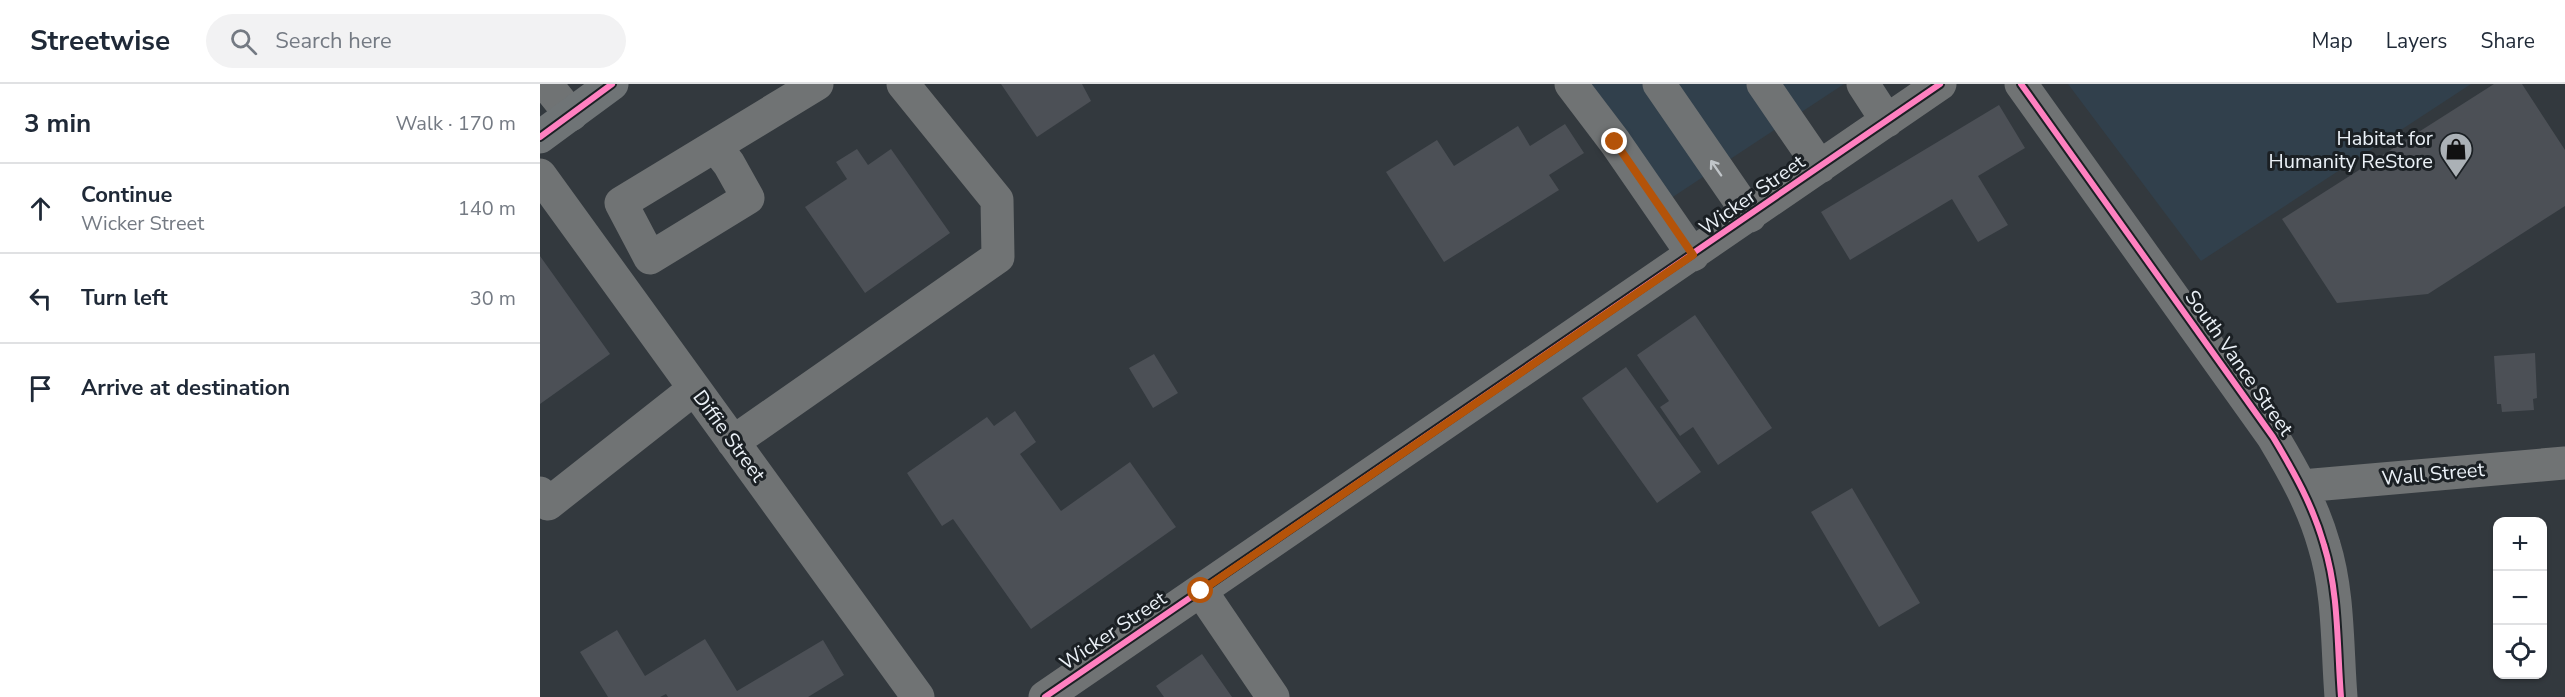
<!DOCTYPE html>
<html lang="en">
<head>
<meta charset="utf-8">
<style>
  :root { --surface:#fff; --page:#f2f2f3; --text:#1f2937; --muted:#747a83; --line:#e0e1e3 }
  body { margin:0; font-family:"Nunito Sans",sans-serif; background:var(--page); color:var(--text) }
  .controls { position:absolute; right:18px; bottom:18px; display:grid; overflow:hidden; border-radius:12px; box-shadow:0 2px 4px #0004 }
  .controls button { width:54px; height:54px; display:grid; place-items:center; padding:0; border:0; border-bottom:2px solid var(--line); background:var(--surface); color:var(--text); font:30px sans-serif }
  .stop { position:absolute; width:18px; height:18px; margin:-14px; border:4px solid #b45309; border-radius:50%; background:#fff }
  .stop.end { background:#b45309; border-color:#fff; box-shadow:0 2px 6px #0008 }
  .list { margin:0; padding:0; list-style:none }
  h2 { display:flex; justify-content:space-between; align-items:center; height:78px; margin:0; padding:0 24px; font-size:26px }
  h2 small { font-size:20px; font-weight:400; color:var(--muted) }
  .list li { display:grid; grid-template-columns:39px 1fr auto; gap:18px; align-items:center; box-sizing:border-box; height:90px; padding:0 24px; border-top:2px solid var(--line) }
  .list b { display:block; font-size:22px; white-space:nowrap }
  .list p { margin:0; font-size:20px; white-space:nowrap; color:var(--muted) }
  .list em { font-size:20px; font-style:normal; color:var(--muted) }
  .icon { flex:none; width:33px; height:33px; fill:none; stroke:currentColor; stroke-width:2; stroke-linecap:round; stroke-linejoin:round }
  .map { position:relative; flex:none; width:2025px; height:613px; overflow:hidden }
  header { display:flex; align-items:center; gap:36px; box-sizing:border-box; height:84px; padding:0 30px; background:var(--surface); border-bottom:2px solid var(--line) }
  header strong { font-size:28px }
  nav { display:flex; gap:33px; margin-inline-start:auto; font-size:21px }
  .search { width:420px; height:54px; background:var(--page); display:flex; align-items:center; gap:15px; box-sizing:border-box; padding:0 21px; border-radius:33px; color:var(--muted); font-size:22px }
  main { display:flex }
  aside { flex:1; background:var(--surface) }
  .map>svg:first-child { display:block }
  .built { fill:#31404c }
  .building { fill:#4c5056 }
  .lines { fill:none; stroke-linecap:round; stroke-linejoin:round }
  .minor { stroke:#707374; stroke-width:33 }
  .major { stroke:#6f7476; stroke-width:33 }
  .cycleway-casing { stroke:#1b2024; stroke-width:10 }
  .cycleway { stroke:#ff80c0; stroke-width:6 }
  .oneway { stroke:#c0c5c9 }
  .route { stroke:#b45309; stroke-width:8 }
  .labels { text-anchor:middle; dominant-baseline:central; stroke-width:6; stroke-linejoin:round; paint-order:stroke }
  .poi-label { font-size:20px; fill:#ebf1f7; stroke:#1b2024; text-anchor:end }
  .street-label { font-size:20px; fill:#ebf1f7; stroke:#1b2024 }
</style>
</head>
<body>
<header>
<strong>Streetwise</strong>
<div class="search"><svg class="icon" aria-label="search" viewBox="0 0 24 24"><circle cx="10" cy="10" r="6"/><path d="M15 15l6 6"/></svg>Search here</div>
<nav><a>Map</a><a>Layers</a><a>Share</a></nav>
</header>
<main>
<aside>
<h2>3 min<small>Walk · 170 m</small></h2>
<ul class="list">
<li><svg class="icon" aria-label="ahead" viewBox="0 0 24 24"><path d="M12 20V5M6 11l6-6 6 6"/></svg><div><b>Continue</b><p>Wicker Street</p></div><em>140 m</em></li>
<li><svg class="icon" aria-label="left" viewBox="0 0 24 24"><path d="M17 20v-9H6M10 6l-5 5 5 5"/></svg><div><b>Turn left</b></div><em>30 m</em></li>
<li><svg class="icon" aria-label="arrive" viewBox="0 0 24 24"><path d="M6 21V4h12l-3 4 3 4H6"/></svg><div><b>Arrive at destination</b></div></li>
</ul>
</aside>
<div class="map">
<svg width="2025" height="613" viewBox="0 0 2025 613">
  <rect width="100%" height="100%" fill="#33393e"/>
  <!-- built -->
  <path class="built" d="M1029,0H1304L1113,126Z
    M1528,0H1931L1661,177Z"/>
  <!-- building -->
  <path class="building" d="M461,0H542L551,17L497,53Z
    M1954,0H1982L2025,66V122L1888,210L1797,219L1742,135Z
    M1459,21L1485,64L1438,92L1468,141L1438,158L1412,115L1310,176L1281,128Z
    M1025,40L1044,69L1009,91L1019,106L904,178L846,88L897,56L914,82L978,42L990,62Z
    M317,65L328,81L351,65L410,149L325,209L265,123L307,95L296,78Z
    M0,172L70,270L0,320Z
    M1155,231L1232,344L1178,381L1153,343L1140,352L1120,323L1129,317L1097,271Z
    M1995,269L1997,314L1993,315L1994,326L1962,328L1961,320H1957L1954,272Z
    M614,270L638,309L613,324L589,284Z
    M1086,283L1161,388L1117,419L1042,314Z
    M475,327L496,358L480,370L521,427L590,378L636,443L491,545L413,435L402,442L367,389L447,333L454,342Z
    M1312,404L1380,519L1339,543L1271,428Z
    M77,546L105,592L165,555L197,607L283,556L304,591L268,613H128L126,610L120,613H68L40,568Z
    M662,570L692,613H624L616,602Z"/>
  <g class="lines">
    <!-- minor -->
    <path class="minor" d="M6,0L31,31
      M1031,0L1075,58L1153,171
      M1119,0L1210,132
      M1223,0L1280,83
      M1323,0L1347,37
      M1481,0L1733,353C1754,388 1773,422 1784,461C1799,509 1797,563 1801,613
      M175,62L189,80L208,114L110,174L81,119L277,0
      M0,91L378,613
      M193,358L458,173L457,116L363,0
      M1762,402L2025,379
      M0,409L8,420L154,305
      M661,507L733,613
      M505,613L1400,0"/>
    <!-- major -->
    <path class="major" d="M0,53L72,0"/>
    <defs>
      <path id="cycleway" d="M1481,0L1733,353C1754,388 1773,422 1784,461C1799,509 1797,563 1801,613
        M0,53L72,0
        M505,613L1400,0"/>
    </defs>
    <!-- cycleway casing -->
    <use href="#cycleway" class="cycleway-casing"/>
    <!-- cycleway -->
    <use href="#cycleway" class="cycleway"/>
  </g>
  <!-- one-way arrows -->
  <defs><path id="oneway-shaft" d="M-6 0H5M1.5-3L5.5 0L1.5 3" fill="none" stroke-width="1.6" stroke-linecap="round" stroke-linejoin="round" transform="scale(1.5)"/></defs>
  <use class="oneway" href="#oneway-shaft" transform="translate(1176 84) rotate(-125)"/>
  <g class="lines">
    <!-- route -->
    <path class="route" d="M661,507L1153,171L1075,58"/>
  </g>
  <!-- icons -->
  <defs>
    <symbol id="shop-pin" viewBox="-11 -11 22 30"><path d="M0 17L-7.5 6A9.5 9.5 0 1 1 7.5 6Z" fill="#abb1b6" stroke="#1b2024"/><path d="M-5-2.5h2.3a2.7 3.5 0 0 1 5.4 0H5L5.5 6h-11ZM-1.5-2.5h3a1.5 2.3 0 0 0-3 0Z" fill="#111"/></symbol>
  </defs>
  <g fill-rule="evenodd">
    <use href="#shop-pin" x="1897" y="46" width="38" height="52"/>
  </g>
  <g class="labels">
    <!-- poi labels -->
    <g class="poi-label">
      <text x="1893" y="54">Habitat for<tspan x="1893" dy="23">Humanity ReStore</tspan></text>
    </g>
    <!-- street labels -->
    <g class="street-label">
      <text transform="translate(1212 111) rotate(-35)">Wicker Street</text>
      <text transform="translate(1699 279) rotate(55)">South Vance Street</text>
      <text transform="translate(189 352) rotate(54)">Diffie Street</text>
      <text transform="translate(1893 390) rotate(-5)">Wall Street</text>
      <text transform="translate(573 547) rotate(-34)">Wicker Street</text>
    </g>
  </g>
</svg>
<div class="controls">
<button>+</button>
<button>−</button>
<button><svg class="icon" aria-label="locate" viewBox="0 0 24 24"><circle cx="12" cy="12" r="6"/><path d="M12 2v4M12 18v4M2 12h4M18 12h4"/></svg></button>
</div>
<div class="stop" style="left:661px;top:507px"></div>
<div class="stop end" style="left:1075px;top:58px"></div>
</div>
</main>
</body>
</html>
